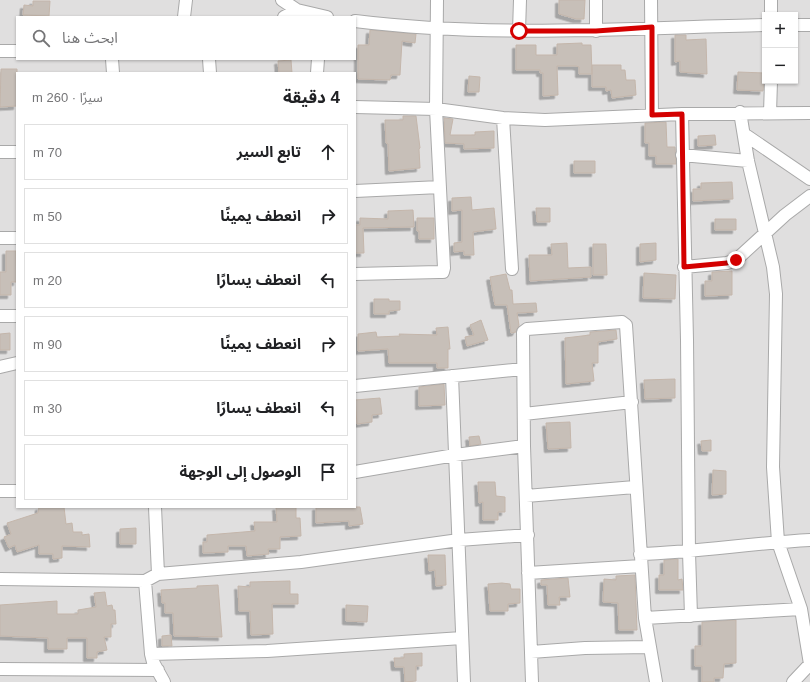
<!DOCTYPE html>
<html lang="ar">
<head>
<meta charset="utf-8">
<style>
  :root { --surface:#fff; --page:#f2f2f2; --text:#202124; --muted:#757577; --line:#e0e0e0 }
  body { margin:0; font-family:Arial,"Noto Sans Arabic",sans-serif; background:var(--page); color:var(--text); direction:rtl }
  .controls { position:absolute; right:12px; top:12px; display:grid; overflow:hidden; border-radius:0px; box-shadow:0 1px 3px #0004 }
  .controls button { width:36px; height:36px; display:grid; place-items:center; padding:0; border:0; border-bottom:1px solid var(--line); background:var(--surface); color:var(--text); font:20px sans-serif }
  .stop { position:absolute; width:12px; height:12px; margin:-9px; border:3px solid #d40000; border-radius:50%; background:#fff }
  .stop.end { background:#d40000; border-color:#fff; box-shadow:0 1px 4px #0008 }
  .list { margin:0; padding:0; list-style:none }
  h2 { display:flex; justify-content:space-between; align-items:center; height:52px; margin:0; padding:0 16px; font-size:17px }
  h2 small { font-size:13px; font-weight:400; color:var(--muted) }
  .list li { display:grid; grid-template-columns:26px 1fr auto; gap:12px; align-items:center; box-sizing:border-box; height:56px; margin:0 8px 8px; padding:0 8px; border:1px solid var(--line); border-radius:0px }
  .list b { display:block; font-size:15px; white-space:nowrap }
  .list em { font-size:13px; font-style:normal; color:var(--muted) }
  .icon { flex:none; width:22px; height:22px; fill:none; stroke:currentColor; stroke-width:2; stroke-linecap:round; stroke-linejoin:round }
  .map { position:relative; flex:none; width:810px; height:682px; overflow:hidden; direction:ltr }
  .search { position:absolute; background:var(--surface); box-shadow:0 1px 3px #0004; left:16px; top:16px; width:340px; height:44px; display:flex; align-items:center; gap:10px; box-sizing:border-box; padding:0 14px; border-radius:0px; color:var(--muted); font-size:15px }
  .panel { position:absolute; background:var(--surface); box-shadow:0 1px 3px #0004; left:16px; top:72px; width:340px; height:436px; border-radius:0px; direction:rtl }
  .map>svg:first-child { display:block }
  .residential { fill:#e0dfdf; fill-rule:evenodd }
  .building { fill:#c7bfb8; stroke:#c4b6ab; filter:url(#shadow) }
  .lines { fill:none; stroke-linecap:round; stroke-linejoin:round }
  .minor-casing { stroke:#a9a9a9; stroke-width:14 }
  .minor { stroke:#fff; stroke-width:12 }
  .route { stroke:#d40000; stroke-width:5 }
</style>
</head>
<body>
<div class="map">
<svg width="810" height="682" viewBox="0 0 810 682">
  <defs>
    <filter id="shadow"><feDropShadow dx="-3.5" dy="3.5" stdDeviation="0" flood-color="#0004"/></filter>
  </defs>
  <rect width="100%" height="100%" fill="#f2efe9"/>
  <!-- residential -->
  <path class="residential" d="M0,0H810V682H0ZM765,15H795V81H765ZM17,17H355V59H17ZM17,73H355V507H17Z"/>
  <!-- building -->
  <path class="building" d="M559,0H585L584,19H576L559,14Z
    M33,1H50L49,16L23,15L24,5L33,6Z
    M370,30L416,34L415,43L402,41L400,75H391L390,80L358,79V45H369Z
    M675,35H686V40L706,39L707,74L680,72V61L675,62Z
    M582,43V45H591L592,74H579V67L576,66H557L558,95L543,96V73H540V70H516V45H536V55H557V44Z
    M291,60L292,73H279L278,61Z
    M592,65H621V70H625L626,80H635L636,95L612,98L611,90L606,91V87H592Z
    M1,69H17V106L0,107Z
    M738,72L765,73L763,91L737,90Z
    M469,76L480,77L479,92H468Z
    M403,116H416L420,148L419,149L420,168L389,171L388,144L386,143L385,120H403Z
    M444,118L453,119L450,135H475V132L494,131V148L464,149V144L445,143Z
    M666,122L667,147H675L676,164H656V156H649V143H645V123Z
    M715,135L716,145L698,146V136Z
    M574,161H595V173H574Z
    M732,182L733,199L693,201V189H701V183Z
    M471,197L472,210L494,208L496,229L473,232L474,255H464V251L454,252V243L462,242V210L452,211V198Z
    M536,208H550V222H537Z
    M413,210L414,227L363,228L364,253H355V225H360V218L388,219V211Z
    M417,218H434V239H419V231H417Z
    M715,219H736V230H715Z
    M567,243L568,268L591,267V277L530,281L529,255H552L551,244Z
    M656,243V260L640,262V244Z
    M593,244H606L607,275H593Z
    M6,251H16L17,282H11V295H0V272H6Z
    M732,271V295L705,296V281H712V272Z
    M644,273L676,275L675,299L643,298Z
    M506,274L510,290H512L513,304L536,303L537,312L517,313L519,325L516,332L511,333L507,305H495L490,277Z
    M374,299H389V301H400V310L389,311V314H374Z
    M481,320L488,340L467,346L465,337L474,335L470,325Z
    M448,327L450,349H448V368H437V363H389L388,349L358,351V334L376,332L377,337L400,336L399,334L437,335L436,328Z
    M616,330L617,339L598,342V363H592L594,381L566,384L565,338L590,335V332Z
    M10,333V350H0V334Z
    M675,379V398L645,399L644,380Z
    M444,384L445,405L419,406V387Z
    M380,398L382,414L372,415V422L357,424L355,400Z
    M570,422L571,448L548,449L546,423Z
    M479,436L481,444L470,446L469,437Z
    M711,440V451H702L701,441Z
    M713,470L726,471V494L712,495Z
    M478,482H495L496,496L505,497V512H498V520H483V502L479,503Z
    M39,507H64L66,524L72,523L73,532H82V535L89,534L90,547L62,546V558L53,559V554H39V545L17,552L15,545L9,548L4,537L11,534L7,523L38,513Z
    M276,507H296V518H300L301,536L280,537V549H268L269,554L247,556L246,546H228V552L203,553V542H207V535L255,531L254,522H277Z
    M316,507H360L363,524L349,526V521L316,523Z
    M136,528V544H120V529Z
    M428,555H445L446,585L436,586L435,570L429,571Z
    M678,559V580L682,579L683,590H659V575H664V560Z
    M635,575L637,630H619L618,603L603,602L604,579L616,580V576Z
    M568,578L570,597H559L560,605H548L547,585H541V580Z
    M290,581V594H298V604H272L273,634L251,635L250,611H239L238,586L250,587V582Z
    M502,583L510,584L511,589H520V603L508,604V611H490L488,584Z
    M218,585L222,637L174,636L173,613H165V603H162L161,590L197,588V586Z
    M105,592L107,606L112,605L113,610H115L116,624H111V637H104L107,650L97,652V658H87V638H67V649H48V638L0,636V605L57,601V614H78V610L96,607L94,593Z
    M346,605L368,606L367,622L346,621Z
    M736,620V663L724,664L723,678H714V682H702V666H695V646H702V622Z
    M171,635L172,646H162V636Z
    M422,653V666H416V681L405,682L404,667H395L394,658H404V654Z"/>
  <g class="lines">
    <defs>
      <path id="minor" d="M282,0L297,10L327,17
        M651,0L652,115
        M771,0V15
        M184,17L186,0
        M284,17L297,10
        M355,21C491,38 628,28 765,25
        M795,25H810
        M519,31L520,0
        M596,31V0
        M0,51H17
        M112,59L113,73
        M209,59L210,73
        M317,73L318,59
        M355,107L436,109L503,118L545,120L682,114L810,113
        M740,112L748,161L773,267L776,294L773,467L778,542L801,609L810,664L793,682
        M770,113L771,81
        M682,114L687,340L689,552L691,616
        M503,118L512,269
        M744,134L810,179
        M0,152H17
        M682,155L748,161
        M355,191L440,187
        M0,238H17
        M684,267L727,263L736,260L785,215L810,196
        M355,274L439,272H443L444,268L436,109L437,0
        M0,316H17
        M0,367L17,363
        M452,376L464,682
        M355,386L523,369
        M524,414L632,402
        M355,472L455,455L524,446
        M0,491H17
        M526,496L635,487
        M155,507L158,574
        M640,554C697,552 753,543 810,540
        M528,573L641,566
        M0,579L145,581L158,574L301,562L459,540L528,535
        M145,581L151,654L153,662L164,682
        M645,618L801,609
        M531,652L585,648L649,647
        M151,654L267,651L462,638
        M0,669L158,670
        M532,682L524,446L523,332L527,329L622,322L626,325L645,618L656,682"/>
    </defs>
    <!-- minor casing -->
    <use href="#minor" class="minor-casing"/>
    <!-- minor -->
    <use href="#minor" class="minor"/>
  </g>
  <g class="lines">
    <!-- route -->
    <path class="route" d="M519,31H596L652,27V115L682,114L684,267L727,263L736,260"/>
  </g>
</svg>
<div class="controls">
<button>+</button>
<button>−</button>
</div>
<div class="stop" style="left:519px;top:31px"></div>
<div class="stop end" style="left:736px;top:260px"></div>
<div class="search"><svg class="icon" aria-label="search" viewBox="0 0 24 24"><circle cx="10" cy="10" r="6"/><path d="M15 15l6 6"/></svg>ابحث هنا</div>
<section class="panel">
<h2>4 دقيقة<small>سيرًا · 260 m</small></h2>
<ul class="list">
<li><svg class="icon" aria-label="ahead" viewBox="0 0 24 24"><path d="M12 20V5M6 11l6-6 6 6"/></svg><div><b>تابع السير</b></div><em>70 m</em></li>
<li><svg class="icon" aria-label="right" viewBox="0 0 24 24"><path d="M7 20v-9h11M14 6l5 5-5 5"/></svg><div><b>انعطف يمينًا</b></div><em>50 m</em></li>
<li><svg class="icon" aria-label="left" viewBox="0 0 24 24"><path d="M17 20v-9H6M10 6l-5 5 5 5"/></svg><div><b>انعطف يسارًا</b></div><em>20 m</em></li>
<li><svg class="icon" aria-label="right" viewBox="0 0 24 24"><path d="M7 20v-9h11M14 6l5 5-5 5"/></svg><div><b>انعطف يمينًا</b></div><em>90 m</em></li>
<li><svg class="icon" aria-label="left" viewBox="0 0 24 24"><path d="M17 20v-9H6M10 6l-5 5 5 5"/></svg><div><b>انعطف يسارًا</b></div><em>30 m</em></li>
<li><svg class="icon" aria-label="arrive" viewBox="0 0 24 24"><path d="M6 21V4h12l-3 4 3 4H6"/></svg><div><b>الوصول إلى الوجهة</b></div></li>
</ul>
</section>
</div>
</body>
</html>
